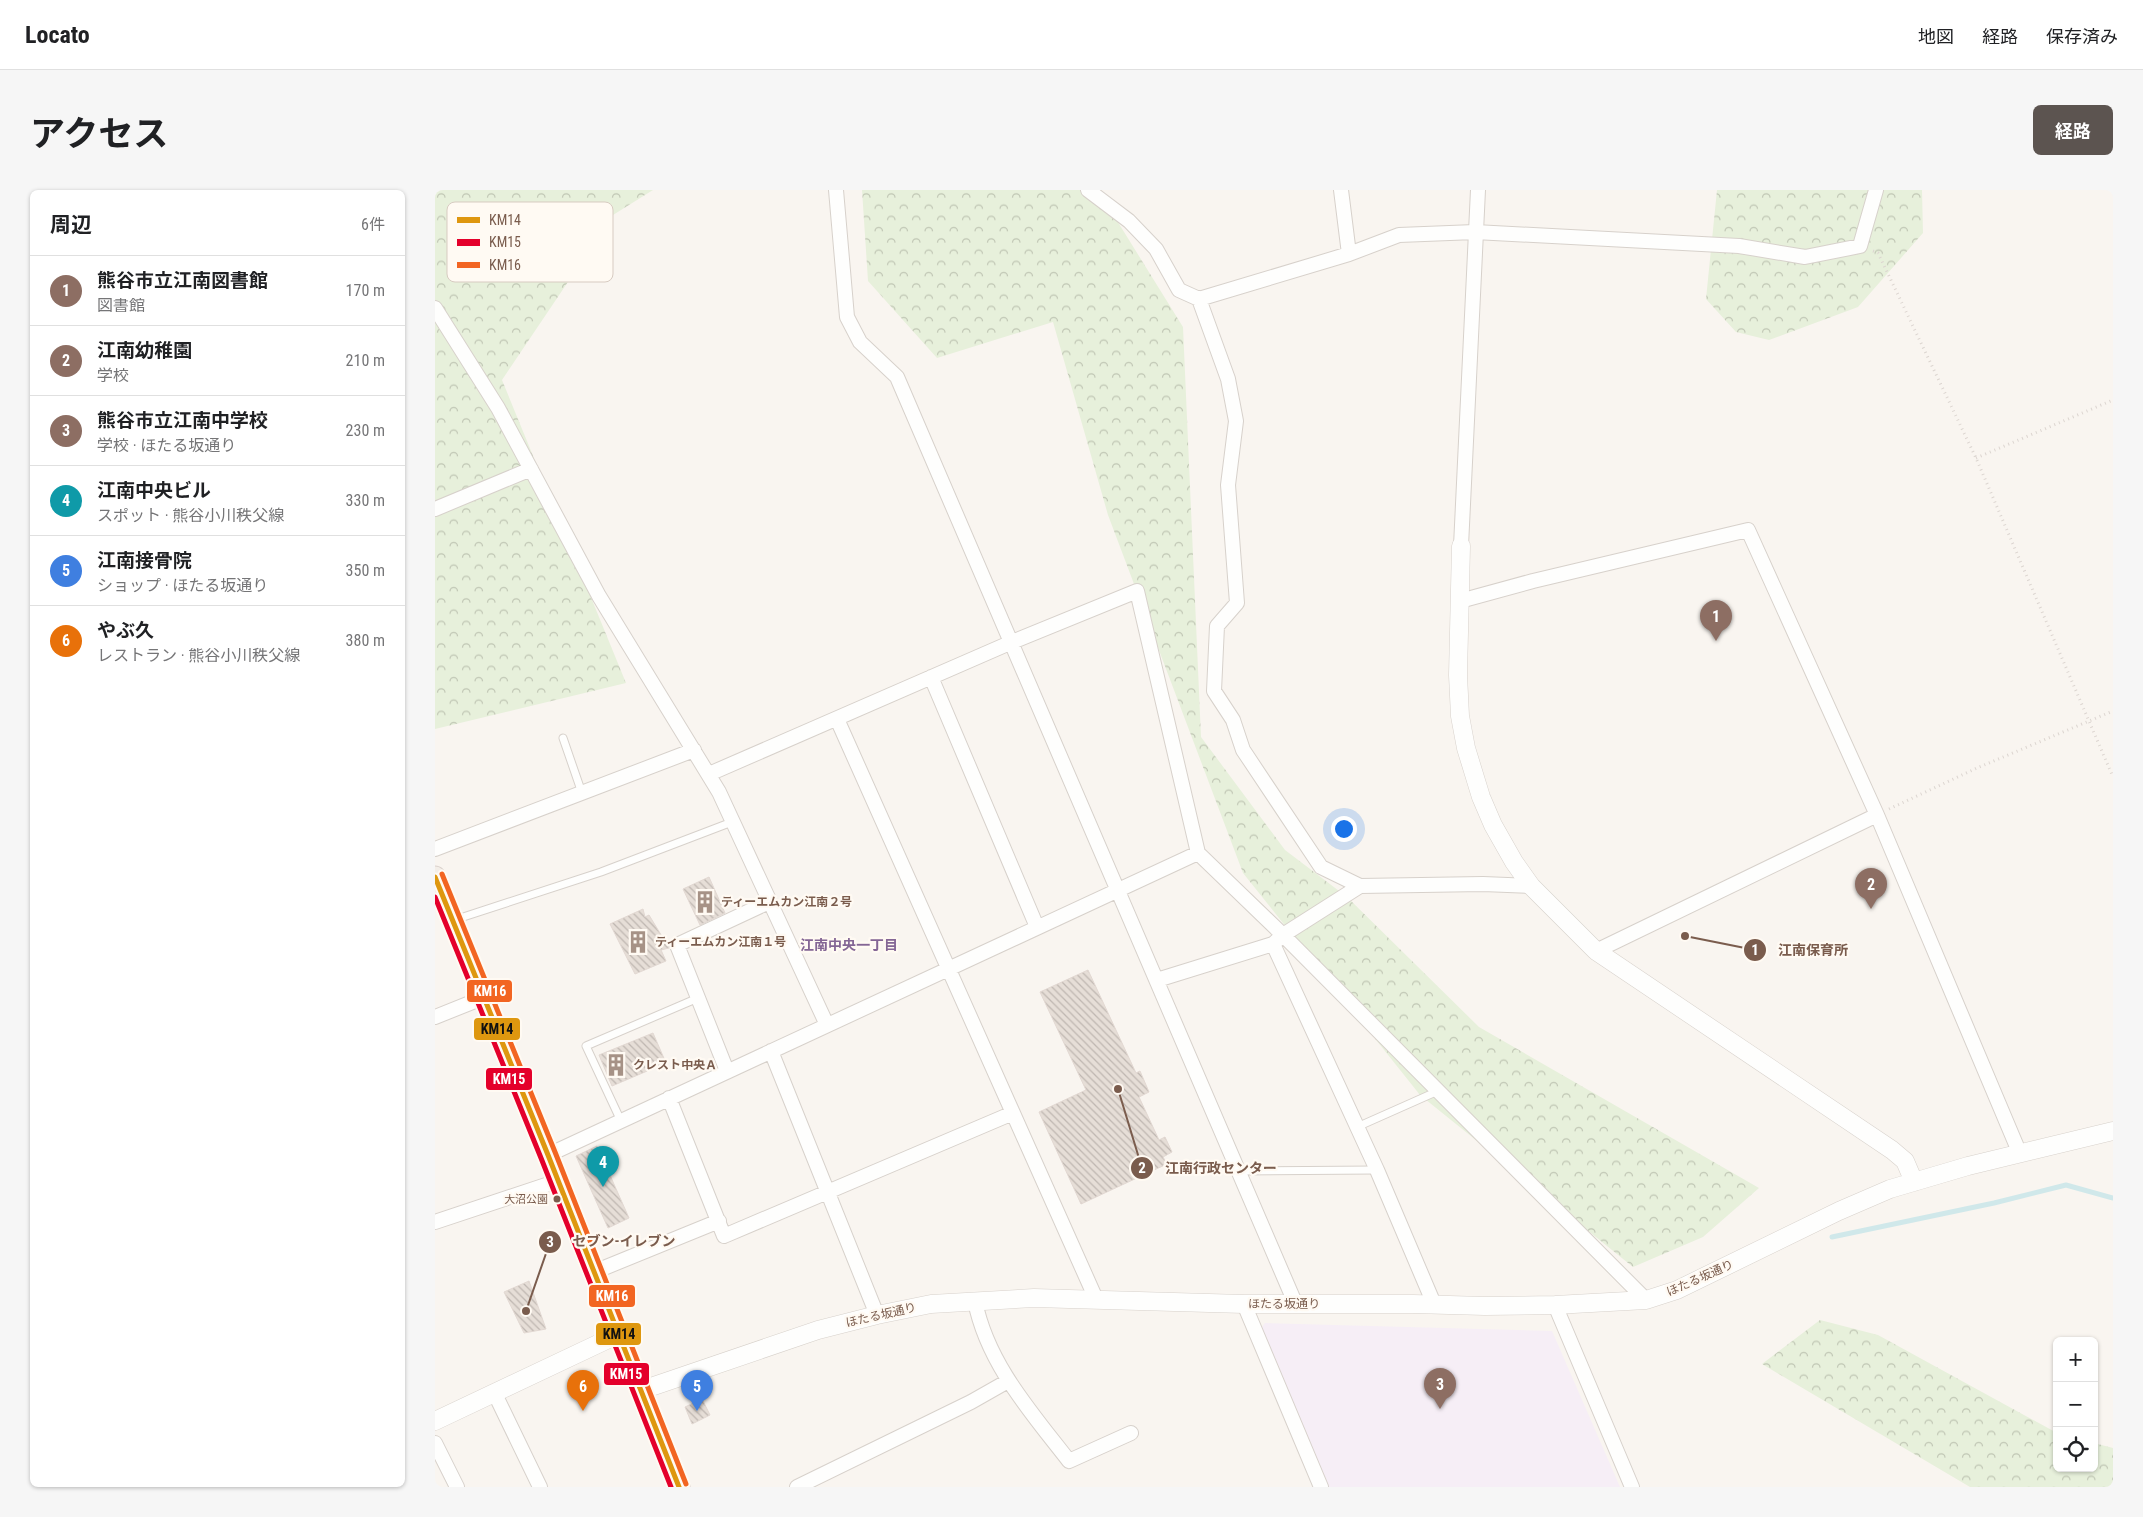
<!DOCTYPE html>
<html lang="ja">
<head>
<meta charset="utf-8">
<style>
  :root { --surface:#fff; --page:#f6f6f6; --text:#202124; --muted:#757577; --line:#e0e0e0; --accent:#5c5450 }
  body { margin:0; font-family:"Roboto Condensed","Noto Sans JP",sans-serif; background:var(--page); color:var(--text) }
  .controls { position:absolute; right:15px; bottom:15px; display:grid; overflow:hidden; border-radius:8px; box-shadow:0 1px 4px #0004 }
  .controls button { width:45px; height:45px; display:grid; place-items:center; padding:0; border:0; border-bottom:1px solid var(--line); background:var(--surface); color:var(--text); font:25px sans-serif }
  .you { position:absolute; left:908px; top:638px; width:18px; height:18px; margin:-12px; border:4px solid #fff; border-radius:50%; background:#1a73e8; box-shadow:0 0 0 8px #1a73e833 }
  .badge { display:grid; place-items:center; width:32px; height:32px; border-radius:50%; background:var(--accent); color:#fff; font-size:16px; font-weight:700 }
  .pin { position:absolute; translate:-50% -41px; filter:drop-shadow(0 1px 2px #0008) }
  .pin::after { content:''; position:absolute; top:26px; width:18px; height:15px; background:inherit; clip-path:polygon(0 0,100% 0,50% 100%) }
  .list { margin:0; padding:0; list-style:none }
  h2 { display:flex; justify-content:space-between; align-items:center; height:65px; margin:0; padding:0 20px; font-size:21px }
  h2 small { font-size:16px; font-weight:400; color:var(--muted) }
  .list li { display:grid; grid-template-columns:32px 1fr auto; gap:15px; align-items:center; box-sizing:border-box; height:70px; padding:0 20px; border-top:1px solid var(--line) }
  .list b { display:block; font-size:19px; white-space:nowrap }
  .list p { margin:0; font-size:16px; white-space:nowrap; color:var(--muted) }
  .list em { font-size:16px; font-style:normal; color:var(--muted) }
  .icon { flex:none; width:28px; height:28px; fill:none; stroke:currentColor; stroke-width:2; stroke-linecap:round; stroke-linejoin:round }
  .map { position:relative; flex:none; width:1678px; height:1297px; overflow:hidden; border-radius:8px }
  header { display:flex; align-items:center; gap:30px; box-sizing:border-box; height:70px; padding:0 25px; background:var(--surface); border-bottom:1px solid var(--line) }
  header strong { font-size:24px }
  nav { display:flex; gap:28px; margin-inline-start:auto; font-size:18px }
  .intro { display:flex; align-items:center; justify-content:space-between; box-sizing:border-box; height:120px; padding:0 30px }
  h1 { margin:0; font-size:35px }
  .button { padding:12px 22px; border-radius:8px; background:var(--accent); color:#fff; font-size:18px; font-weight:700 }
  main { display:flex; gap:30px; padding:0 30px }
  aside { flex:1; background:var(--surface); border-radius:8px; box-shadow:0 1px 4px #0004 }
  .map>svg:first-child { display:block }
  .education { fill:#f6eef6 }
  .forest { fill:url(#forest-crowns) }
  .lines { fill:none; stroke-linecap:round; stroke-linejoin:round }
  .stream { stroke:#d0e8ea; stroke-width:5 }
  .building { fill:url(#building-back-hatch); stroke:#e2d8d2 }
  .service-casing { stroke:#d7d1cb; stroke-width:9 }
  .minor-casing { stroke:#d7d1cb; stroke-width:16 }
  .tertiary-casing { stroke:#d7d1cb; stroke-width:19 }
  .primary-casing { stroke:#dad1cc; stroke-width:23 }
  .path { stroke:#dcd5d0; stroke-width:3; stroke-dasharray:1 4; stroke-linecap:butt }
  .service { stroke:#fefefd; stroke-width:7 }
  .minor { stroke:#fefefd; stroke-width:14 }
  .tertiary { stroke:#fefefd; stroke-width:18 }
  .primary { stroke:#f3eee8; stroke-width:21 }
  .bus-1-casing { stroke:#fffaf3; stroke-width:9 }
  .bus-2-casing { stroke:#fffaf3; stroke-width:9 }
  .bus-3-casing { stroke:#fffaf3; stroke-width:9 }
  .bus-1 { stroke:#de970f; stroke-width:5 }
  .bus-2 { stroke:#e4002b; stroke-width:5 }
  .bus-3 { stroke:#f26522; stroke-width:5 }
  .bus-dot { fill:#7a5c4d; stroke:#fffaf3; stroke-width:2 }
  .labels { text-anchor:middle; dominant-baseline:central; stroke-width:4.5; stroke-linejoin:round; paint-order:stroke }
  .bus-label { font-size:11px; fill:#7a5c4d; stroke:#fffaf3; text-anchor:end }
  .poi-label { font-size:12px; font-weight:bold; fill:#7a5c4d; stroke:#fffaf3; text-anchor:start }
  .street-label { font-size:12px; fill:#7a5c4d; stroke:#fffaf3 }
  .neighbourhood-label { font-size:14px; font-weight:bold; fill:#846695; stroke:#fffaf3 }
  .key { fill:#fffaf3; stroke:#d7cbc1; stroke-width:1 }
  .key-label { font-size:14px; fill:#7a5c4d }
  .leader { fill:none; stroke:#7a5c4d; stroke-width:2 }
  .callout-dot { fill:#7a5c4d; stroke:#fffaf3; stroke-width:2 }
  .mark-label { font-size:15px; text-anchor:middle; font-weight:bold; fill:#fff }
  .callout-label { font-size:14px; text-anchor:middle; font-weight:bold; fill:#7a5c4d; stroke:#fffaf3; stroke-width:4.5; stroke-linejoin:round; paint-order:stroke }
  .line-badge { stroke:#fffaf3; stroke-width:2 }
  .badge-label { font-size:14px; text-anchor:middle; font-weight:bold; fill:#fff }
  .pale-badge-label { font-size:14px; text-anchor:middle; font-weight:bold; fill:#111 }
</style>
</head>
<body>
<header>
<strong>Locato</strong>
<nav><a>地図</a><a>経路</a><a>保存済み</a></nav>
</header>
<div class="intro"><h1>アクセス</h1><a class="button">経路</a></div>
<main>
<aside>
<h2>周辺<small>6件</small></h2>
<ul class="list">
<li><span class="badge" style="background:#8d6e63">1</span><div><b>熊谷市立江南図書館</b><p>図書館</p></div><em>170 m</em></li>
<li><span class="badge" style="background:#8d6e63">2</span><div><b>江南幼稚園</b><p>学校</p></div><em>210 m</em></li>
<li><span class="badge" style="background:#8d6e63">3</span><div><b>熊谷市立江南中学校</b><p>学校 · ほたる坂通り</p></div><em>230 m</em></li>
<li><span class="badge" style="background:#0f9aa8">4</span><div><b>江南中央ビル</b><p>スポット · 熊谷小川秩父線</p></div><em>330 m</em></li>
<li><span class="badge" style="background:#3f7fe0">5</span><div><b>江南接骨院</b><p>ショップ · ほたる坂通り</p></div><em>350 m</em></li>
<li><span class="badge" style="background:#e8710a">6</span><div><b>やぶ久</b><p>レストラン · 熊谷小川秩父線</p></div><em>380 m</em></li>
</ul>
</aside>
<div class="map">
<svg width="1678" height="1297" viewBox="0 0 1678 1297">
  <defs>
    <pattern id="forest-crowns" width="20" height="18" patternUnits="userSpaceOnUse" patternTransform="scale(1.25)"><rect width="20" height="18" fill="#e7f0db"/><path d="M2 6a3 3 0 1 1 6 0M12 15a3 3 0 1 1 6 0" fill="none" stroke="#c0c6b4"/></pattern>
    <pattern id="building-back-hatch" width="6" height="6" patternUnits="userSpaceOnUse" patternTransform="scale(1.25)"><rect width="6" height="6" fill="#e6ded7"/><path d="M-1 5l2 2M0 0l6 6M5-1l2 2" fill="none" stroke="#bfb7b1"/></pattern>
  </defs>
  <rect width="100%" height="100%" fill="#f9f5f0"/>
  <!-- education -->
  <path class="education" d="M830,1133L1117,1141L1185,1297H894L825,1140Z"/>
  <!-- forest -->
  <path class="forest" d="M0,0H218L178,25L67,190L191,493L0,539Z
    M427,0H663L748,137L766,547L850,660L912,707L1044,837L1324,998L1268,1047L1198,1077L985,905L808,683L673,325L618,132L502,168L433,91Z
    M1282,0H1487L1488,43L1423,117L1334,150L1301,142L1271,109Z
    M1385,1130L1443,1145L1622,1243V1278H1659V1253L1678,1258V1297H1535L1327,1174Z"/>
  <g class="lines">
    <!-- stream -->
    <path class="stream" d="M1397,1047L1559,1013L1631,995L1678,1008"/>
  </g>
  <!-- building -->
  <path class="building" d="M274,687L290,723L265,735L248,699Z
    M208,719L210,727L214,725L234,758L226,760L231,771L200,784L175,734Z
    M653,780L701,883L705,881L714,902L704,907L724,950L730,947L737,962L728,967L732,974L646,1014L604,922L651,900L605,802Z
    M218,843L231,873L177,896L164,865Z
    M162,956L194,1028L173,1038L141,966Z
    M94,1091L111,1139L89,1143L69,1102Z
    M267,1209L275,1225L257,1234L250,1217Z"/>
  <g class="lines">
    <defs>
      <path id="service" d="M128,548L147,603
        M19,730L166,682L297,632
        M186,931L151,856L263,808
        M922,937L1003,901
        M804,981L942,980"/>
      <path id="minor" d="M401,0L412,127L425,152L462,187L861,1115
        M653,0L694,31L721,59L744,100L764,109L914,64L964,45L1040,42L1304,56L1370,67L1425,56L1441,0
        M906,0L914,64
        M764,109L793,189L801,231L793,295L802,413L782,436L779,501L798,530L808,560L886,677L925,696L1048,694L1096,696
        M0,118L63,218L164,406L284,602L392,835
        M0,319L96,279
        M1026,356L1043,0
        M1025,411L1098,391L1313,340L1442,625L1585,964
        M496,487L602,737
        M402,529L661,1109
        M0,659L259,560
        M763,663L848,745L1211,1110
        M838,754L942,980L999,1114
        M1161,761L1442,625
        M722,790L838,754L848,745L925,696
        M0,827L50,807
        M336,861L442,1125
        M292,881L242,755L334,712
        M234,908L289,1046L578,923
        M113,965L763,663L702,401L577,452L274,584
        M0,1032L123,991
        M159,1082L284,1031
        M540,1111C552,1173 596,1222 634,1271L696,1243
        M809,1114L886,1297
        M1120,1115L1197,1297
        M59,1202L105,1297
        M0,1253L22,1297
        M362,1297L536,1212L573,1191"/>
      <path id="tertiary" d="M1026,356L1023,485L1025,526L1031,558L1046,607L1058,635L1079,672L1096,696L1161,761L1457,960L1470,971L1479,992
        M207,1200L383,1140L442,1125L496,1114L599,1108L809,1114H978L1050,1116L1120,1115L1211,1110L1242,1100L1404,1021L1455,999L1533,976L1678,941
        M0,1231L184,1144"/>
      <path id="primary" d="M0,687L113,965L244,1297"/>
    </defs>
    <!-- service casing -->
    <use href="#service" class="service-casing"/>
    <!-- minor casing -->
    <use href="#minor" class="minor-casing"/>
    <!-- tertiary casing -->
    <use href="#tertiary" class="tertiary-casing"/>
    <!-- primary casing -->
    <use href="#primary" class="primary-casing"/>
    <!-- path -->
    <path class="path" d="M1438,61L1443,63L1541,268L1678,587
      M1541,268L1678,210
      M1454,619L1542,578L1678,521"/>
    <!-- service -->
    <use href="#service" class="service"/>
    <!-- minor -->
    <use href="#minor" class="minor"/>
    <!-- tertiary -->
    <use href="#tertiary" class="tertiary"/>
    <!-- primary -->
    <use href="#primary" class="primary"/>
    <defs>
      <path id="bus-1" d="M0,687L113,965L244,1297"/>
      <path id="bus-2" d="M0,707L106,968L236,1297"/>
      <path id="bus-3" d="M7,684L120,962L251,1294"/>
    </defs>
    <!-- bus-1 casing -->
    <use href="#bus-1" class="bus-1-casing"/>
    <!-- bus-2 casing -->
    <use href="#bus-2" class="bus-2-casing"/>
    <!-- bus-3 casing -->
    <use href="#bus-3" class="bus-3-casing"/>
    <!-- bus-1 -->
    <use href="#bus-1" class="bus-1"/>
    <!-- bus-2 -->
    <use href="#bus-2" class="bus-2"/>
    <!-- bus-3 -->
    <use href="#bus-3" class="bus-3"/>
  </g>
  <!-- icons -->
  <defs>
    <symbol id="building-bare" viewBox="-9 -9 18 18"><path d="M-4-6H4V6H1V3H-1V6H-4ZM-2.5-4.3h1.7v1.8h-1.7ZM.8-4.3h1.7v1.8H.8ZM-2.5-1h1.7V.8h-1.7ZM.8-1h1.7V.8H.8Z" fill="#a69286" stroke="#fffaf3" stroke-width="2.5" paint-order="stroke"/></symbol>
  </defs>
  <g fill-rule="evenodd">
    <use href="#building-bare" x="254" y="696" width="32" height="32"/>
    <use href="#building-bare" x="187" y="736" width="32" height="32"/>
    <use href="#building-bare" x="165" y="859" width="32" height="32"/>
  </g>
  <!-- markers -->
  <circle class="bus-dot" cx="122" cy="1009" r="4.5"/>
  <g class="labels">
    <!-- bus labels -->
    <g class="bus-label">
      <text x="113" y="1009">大沼公園</text>
    </g>
    <!-- poi labels -->
    <g class="poi-label">
      <text x="286" y="712">ティーエムカン江南２号</text>
      <text x="220" y="752">ティーエムカン江南１号</text>
      <text x="198" y="875">クレスト中央Ａ</text>
    </g>
    <!-- street labels -->
    <g class="street-label">
      <text transform="translate(1265 1088) rotate(-24)">ほたる坂通り</text>
      <text x="849" y="1114">ほたる坂通り</text>
      <text transform="translate(446 1125) rotate(-13)">ほたる坂通り</text>
    </g>
    <!-- neighbourhood labels -->
    <g class="neighbourhood-label">
      <text x="414" y="755">江南中央一丁目</text>
    </g>
  </g>
  <!-- legend -->
  <rect x="12" y="12" width="166" height="80" rx="8" class="key"/>
  <rect x="22" y="27" width="23" height="6" fill="#de970f"/>
  <rect x="22" y="49" width="23" height="7" fill="#e4002b"/>
  <rect x="22" y="72" width="23" height="6" fill="#f26522"/>
  <g class="key-label">
    <text x="54" y="35">KM14</text>
    <text x="54" y="57">KM15</text>
    <text x="54" y="80">KM16</text>
  </g>
  <!-- callouts -->
  <path class="leader" d="M1250 746L1320 760M683 899L707 978M91 1121L115 1052"/>
  <g class="callout-dot">
    <circle cx="1250" cy="746" r="5"/>
    <circle cx="683" cy="899" r="5"/>
    <circle cx="91" cy="1121" r="5"/>
    <circle cx="1320" cy="760" r="12"/>
    <circle cx="707" cy="978" r="12"/>
    <circle cx="115" cy="1052" r="12"/>
  </g>
  <g class="mark-label">
    <text x="1320" y="765">1</text>
    <text x="707" y="983">2</text>
    <text x="115" y="1057">3</text>
  </g>
  <g class="callout-label">
    <text x="1378" y="765">江南保育所</text>
    <text x="786" y="983">江南行政センター</text>
    <text x="189" y="1056">セブン-イレブン</text>
  </g>
  <g class="line-badge">
    <rect x="31" y="789" width="47" height="24" rx="5" fill="#f26522"/>
    <rect x="38" y="827" width="48" height="24" rx="5" fill="#de970f"/>
    <rect x="50" y="877" width="48" height="24" rx="5" fill="#e4002b"/>
    <rect x="153" y="1094" width="48" height="24" rx="5" fill="#f26522"/>
    <rect x="160" y="1132" width="47" height="24" rx="5" fill="#de970f"/>
    <rect x="168" y="1172" width="47" height="24" rx="5" fill="#e4002b"/>
  </g>
  <g class="badge-label">
    <text x="55" y="806">KM16</text>
    <text x="74" y="894">KM15</text>
    <text x="177" y="1111">KM16</text>
    <text x="191" y="1189">KM15</text>
  </g>
  <g class="pale-badge-label">
    <text x="62" y="844">KM14</text>
    <text x="184" y="1149">KM14</text>
  </g>
</svg>
<div class="controls">
<button>+</button>
<button>−</button>
<button><svg class="icon" aria-label="locate" viewBox="0 0 24 24"><circle cx="12" cy="12" r="6"/><path d="M12 2v4M12 18v4M2 12h4M18 12h4"/></svg></button>
</div>
<div class="you"></div>
<div class="pin badge" style="left:1281px;top:451px;background:#8d6e63">1</div>
<div class="pin badge" style="left:1436px;top:719px;background:#8d6e63">2</div>
<div class="pin badge" style="left:1005px;top:1219px;background:#8d6e63">3</div>
<div class="pin badge" style="left:168px;top:997px;background:#0f9aa8">4</div>
<div class="pin badge" style="left:262px;top:1221px;background:#3f7fe0">5</div>
<div class="pin badge" style="left:148px;top:1221px;background:#e8710a">6</div>
</div>
</main>
</body>
</html>
